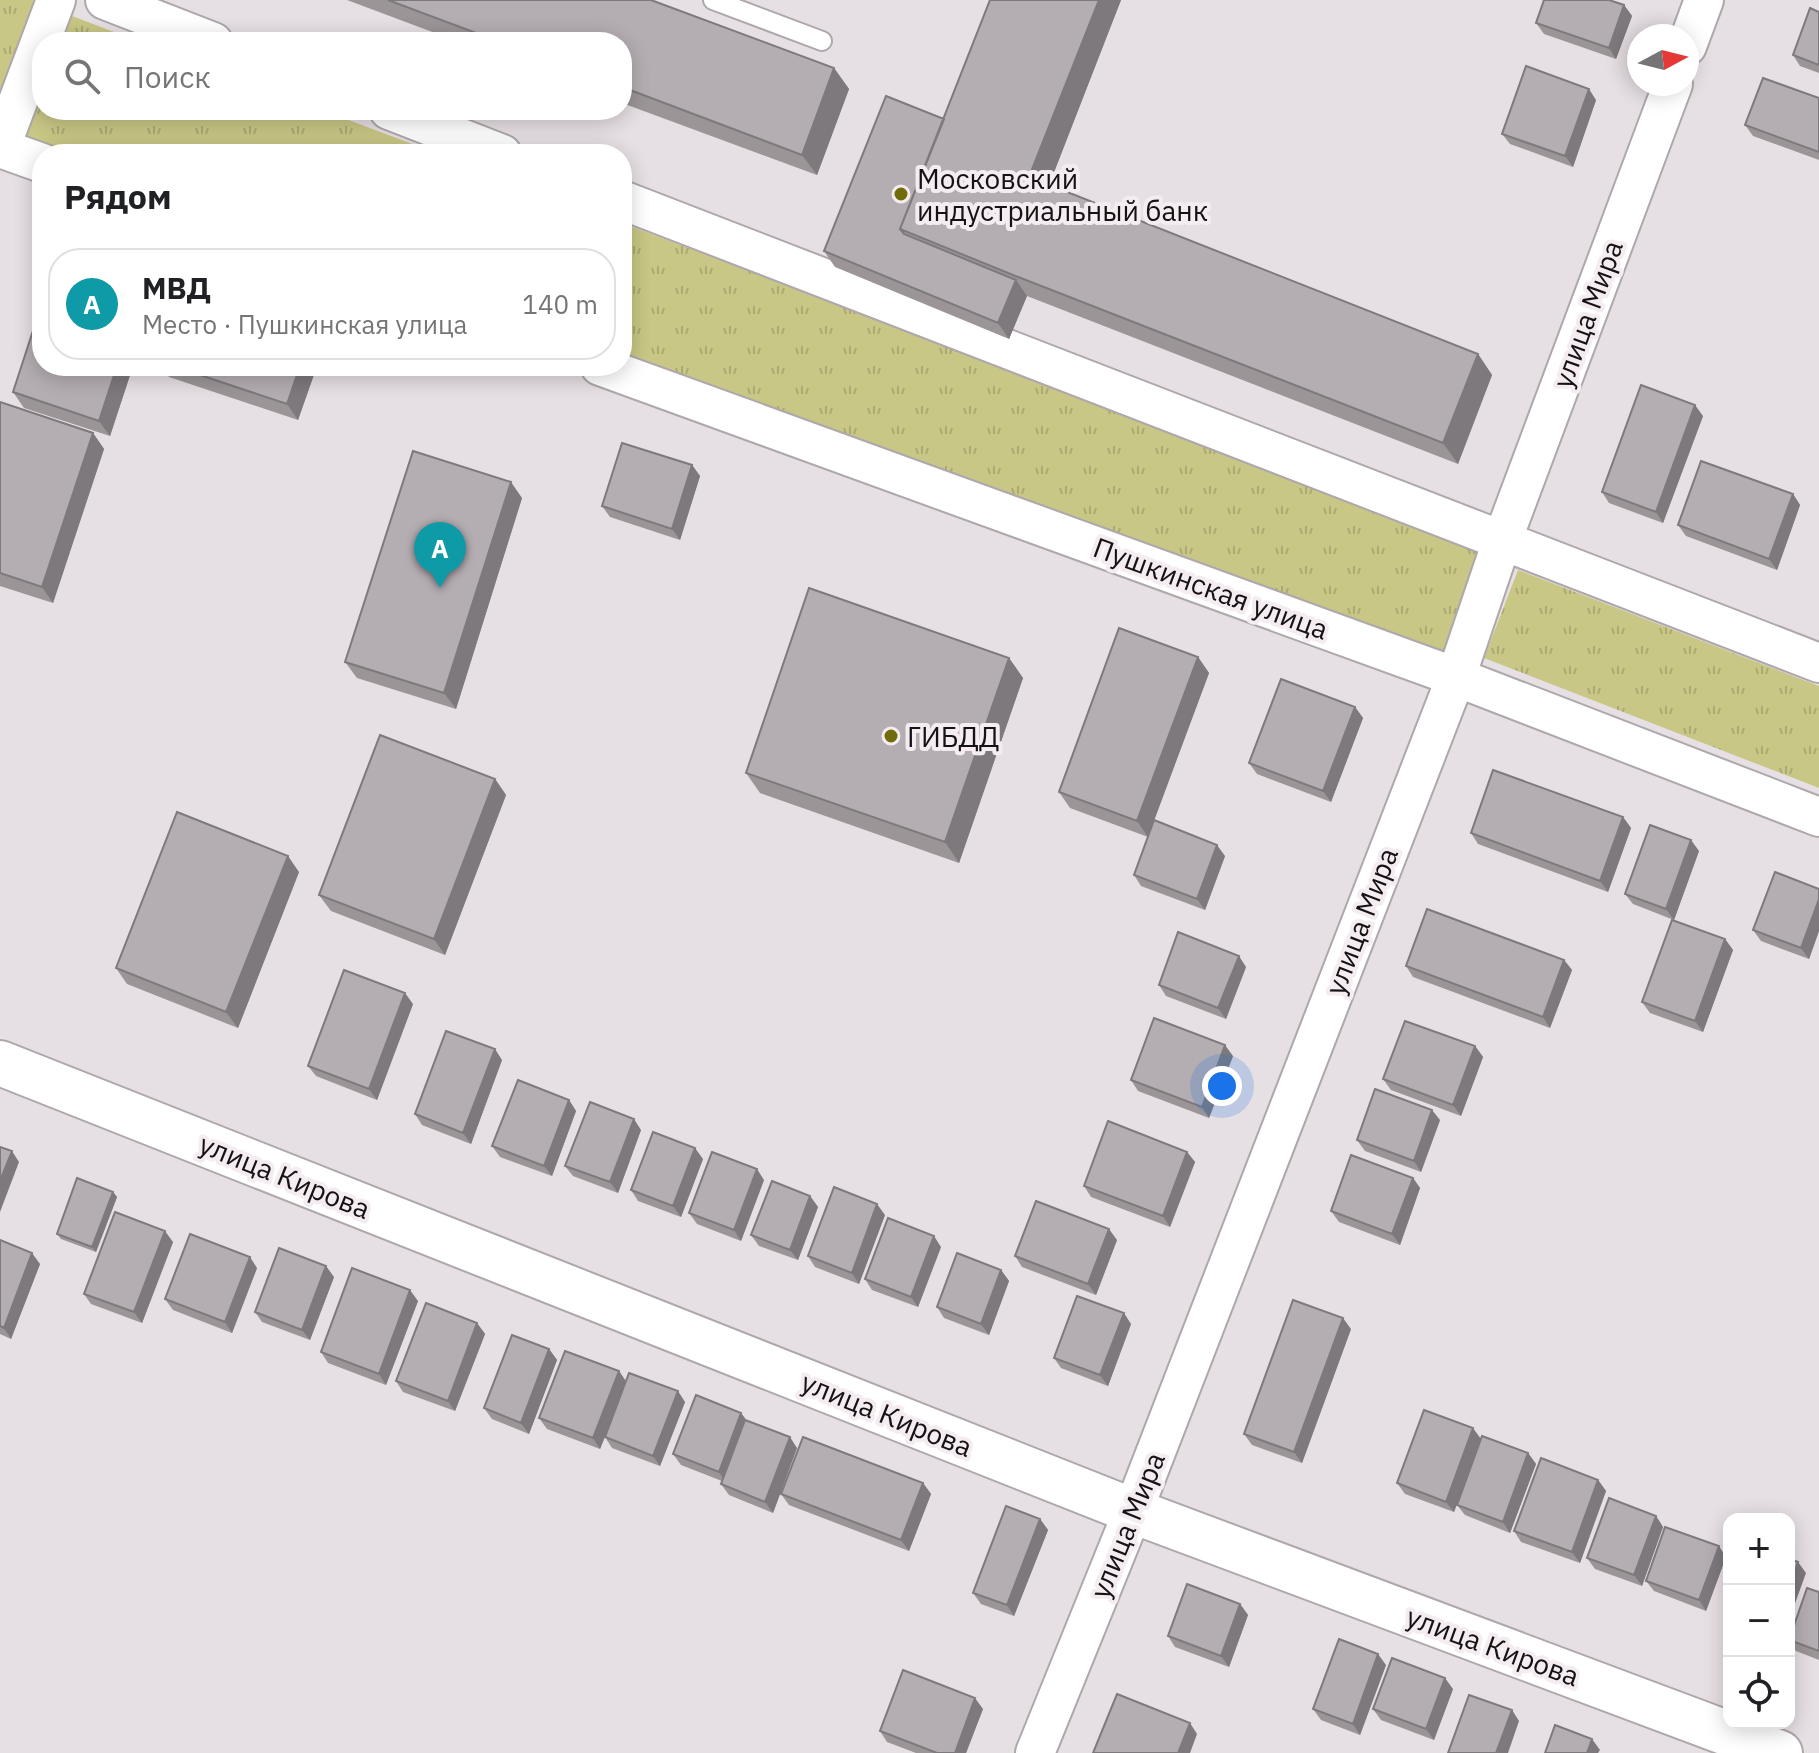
<!DOCTYPE html>
<html lang="ru">
<head>
<meta charset="utf-8">
<style>
  :root { --surface:#fff; --page:#f6f6f6; --text:#202124; --muted:#757577; --line:#e0e0e0; --accent:#111827 }
  body { margin:0; font-family:"IBM Plex Sans",sans-serif; background:var(--page); color:var(--text) }
  .controls { position:absolute; right:24px; bottom:24px; display:grid; overflow:hidden; border-radius:16px; box-shadow:0 4px 20px #0003 }
  .controls button { width:72px; height:72px; display:grid; place-items:center; padding:0; border:0; border-bottom:2px solid var(--line); background:var(--surface); color:var(--text); font:40px sans-serif }
  .compass { position:absolute; left:1627px; top:24px; width:72px; height:72px; border-radius:50%; background:var(--surface); box-shadow:0 4px 20px #0003; rotate:83deg }
  .you { position:absolute; left:1222px; top:1086px; width:28px; height:28px; margin:-20px; border:6px solid #fff; border-radius:50%; background:#1a73e8; box-shadow:0 0 0 12px #1a73e833 }
  .badge { display:grid; place-items:center; width:52px; height:52px; border-radius:50%; background:var(--accent); color:#fff; font-size:26px; font-weight:700 }
  .pin { position:absolute; translate:-50% -66px; filter:drop-shadow(0 2px 4px #0008) }
  .pin::after { content:''; position:absolute; top:42px; width:28px; height:24px; background:inherit; clip-path:polygon(0 0,100% 0,50% 100%) }
  .list { margin:0; padding:0; list-style:none }
  h2 { display:flex; justify-content:space-between; align-items:center; height:104px; margin:0; padding:0 32px; font-size:34px }
  h2 small { font-size:26px; font-weight:400; color:var(--muted) }
  .list li { display:grid; grid-template-columns:52px 1fr auto; gap:24px; align-items:center; box-sizing:border-box; height:112px; margin:0 16px 16px; padding:0 16px; border:2px solid var(--line); border-radius:32px }
  .list b { display:block; font-size:30px; white-space:nowrap }
  .list p { margin:0; font-size:26px; white-space:nowrap; color:var(--muted) }
  .list em { font-size:26px; font-style:normal; color:var(--muted) }
  .icon { flex:none; width:44px; height:44px; fill:none; stroke:currentColor; stroke-width:2; stroke-linecap:round; stroke-linejoin:round }
  .map { position:relative; flex:none; width:1819px; height:1753px; overflow:hidden }
  .search { position:absolute; background:var(--surface); box-shadow:0 4px 20px #0003; left:32px; top:32px; width:600px; height:88px; display:flex; align-items:center; gap:20px; box-sizing:border-box; padding:0 28px; border-radius:32px; color:var(--muted); font-size:30px }
  .panel { position:absolute; background:var(--surface); box-shadow:0 4px 20px #0003; left:32px; top:144px; width:600px; height:232px; border-radius:32px }
  .map>svg:first-child { display:block }
  .grass { fill:url(#grass-tufts) }
  .lines { fill:none; stroke-linecap:round; stroke-linejoin:round }
  .lane-casing { stroke:#aea7ab; stroke-width:22 }
  .street-casing { stroke:#aea7ab; stroke-width:42 }
  .secondary-casing { stroke:#aea7ab; stroke-width:48 }
  .lane { stroke:#fff; stroke-width:18 }
  .street { stroke:#fff; stroke-width:38 }
  .secondary { stroke:#fff; stroke-width:44 }
  .wall { fill:#9b9598 }
  .shaded-wall { fill:#7e797c }
  .building { fill:#b4adb1; stroke:#7e797c; stroke-width:2 }
  .poi-dot { fill:#706c0b; stroke:#f4ecf0; stroke-width:3 }
  .labels { text-anchor:middle; dominant-baseline:central; stroke-width:8; stroke-linejoin:round; paint-order:stroke }
  .poi-label { font-size:28px; fill:#151214; stroke:#f4ecf0; text-anchor:start }
  .street-label { font-size:28px; fill:#151214; stroke:#f4ecf0 }
</style>
</head>
<body>
<div class="map">
<svg width="1819" height="1753" viewBox="0 0 1819 1753">
  <defs>
    <pattern id="grass-tufts" width="24" height="20" patternUnits="userSpaceOnUse" patternTransform="scale(2)"><rect width="24" height="20" fill="#c8c785"/><path d="M3 7l-1-3M5 7V3M7 7l1-3M15 17l-1-3M17 17v-4M19 17l1-3" fill="none" stroke="#abaa72"/></pattern>
  </defs>
  <rect width="100%" height="100%" fill="#e6dfe3"/>
  <!-- grass -->
  <path class="grass" d="M0,0H32L41,4L0,114Z
    M67,14L140,42H57Z
    M42,83V110H322L439,154H75L23,135Z
    M622,223L1487,547L1447,660L622,356Z
    M1518,570L1819,686V788L1484,658Z"/>
  <g class="lines">
    <defs>
      <path id="lane" d="M713,0L822,41"/>
      <path id="street" d="M105,0L213,42
        M1687,46L1704,0
        M389,110L502,154
        M0,148L42,163
        M0,149L56,0
        M622,200L1819,663
        M600,366L1456,677L1819,817
        M1035,1753L1133,1511L1456,677L1502,541L1673,84"/>
      <path id="secondary" d="M0,1063L1133,1511L1780,1753"/>
    </defs>
    <!-- lane casing -->
    <use href="#lane" class="lane-casing"/>
    <!-- street casing -->
    <use href="#street" class="street-casing"/>
    <!-- secondary casing -->
    <use href="#secondary" class="secondary-casing"/>
    <!-- lane -->
    <use href="#lane" class="lane"/>
    <!-- street -->
    <use href="#street" class="street"/>
    <!-- secondary -->
    <use href="#secondary" class="secondary"/>
  </g>
  <!-- wall -->
  <path class="wall" d="M347,0H651L834,68L849,89L817,175L622,103V42H459Z
    M990,0H1121L1049,185L1478,354L1492,375L1458,464L1027,296L1009,339L835,267L824,251L944,119Z
    M1624,5L1632,16L1616,59L1544,34L1536,23Z
    M1819,12V73L1800,66L1793,55Z
    M1819,98V160L1753,136L1745,125Z
    M1596,100L1573,167L1510,144L1502,134Z
    M42,366H133L110,436L24,408L13,392Z
    M162,366H317L298,420L169,377Z
    M0,402L93,433L104,449L53,603L0,586Z
    M1703,416L1663,523L1609,503L1602,492Z
    M692,465L700,476L680,540L610,517L602,506Z
    M1793,494L1800,505L1777,570L1686,536L1678,525Z
    M522,498L456,709L357,678L345,662Z
    M1198,657L1209,673L1151,828L1225,856L1205,910L1141,886L1134,875L1148,837L1070,808L1059,792Z
    M1009,658L1023,678L959,863L760,793L746,773Z
    M1355,707L1363,718L1331,802L1257,774L1249,763Z
    M495,779L506,795L445,955L331,911L319,895Z
    M1623,817L1631,828L1608,892L1478,844L1471,833Z
    M1699,851L1674,920L1633,904L1625,894Z
    M299,872L238,1028L127,984L116,968Z
    M1819,889V931L1809,959L1761,941L1753,930Z
    M1725,939L1733,950L1703,1032L1650,1013L1642,1002Z
    M1564,960L1572,970L1550,1028L1413,977L1406,966Z
    M1246,967L1226,1019L1166,996L1159,985Z
    M413,1004L377,1100L316,1076L308,1066Z
    M1475,1046L1483,1057L1461,1116L1391,1090L1383,1079Z
    M1233,1056L1209,1118L1138,1091L1131,1080Z
    M502,1060L471,1144L422,1125L415,1114Z
    M569,1100L576,1111L552,1176L500,1157L492,1146Z
    M1440,1120L1421,1172L1365,1151L1357,1140Z
    M641,1130L618,1193L573,1176L565,1166Z
    M1187,1152L1195,1162L1170,1227L1091,1197L1084,1186Z
    M703,1159L681,1217L638,1201L631,1190Z
    M1413,1178L1420,1188L1400,1245L1339,1222L1331,1211Z
    M764,1180L741,1241L697,1224L689,1213Z
    M113,1192L117,1197L96,1252L61,1239L57,1234Z
    M810,1196L818,1207L798,1260L759,1246L751,1235Z
    M885,1215L859,1284L815,1267L808,1256Z
    M0,1240L40,1264L11,1339L0,1334Z
    M1117,1240L1096,1295L1022,1267L1015,1256Z
    M173,1242L142,1323L91,1304L84,1294Z
    M941,1247L918,1307L872,1290L865,1279Z
    M257,1268L232,1333L173,1310L165,1299Z
    M1001,1270L1009,1281L989,1335L944,1318L937,1307Z
    M334,1277L310,1340L262,1322L255,1312Z
    M418,1301L386,1385L328,1363L321,1352Z
    M477,1323L485,1334L455,1411L403,1392L396,1381Z
    M1131,1324L1108,1386L1061,1368L1054,1358Z
    M1351,1329L1302,1463L1252,1445L1244,1434Z
    M549,1349L557,1360L529,1434L492,1419L484,1408Z
    M619,1371L626,1381L685,1402L660,1466L612,1448L605,1437L600,1449L547,1429L539,1418Z
    M741,1413L747,1421L797,1448L773,1513L729,1495L721,1484L722,1481L681,1465L673,1454Z
    M1481,1439L1454,1512L1405,1494L1397,1483Z
    M1528,1453L1536,1464L1510,1533L1465,1515L1457,1505Z
    M1598,1480L1606,1491L1580,1563L1521,1542L1514,1531Z
    M923,1483L931,1494L909,1551L789,1505L781,1494Z
    M1656,1516L1663,1527L1642,1586L1595,1569L1587,1558Z
    M1040,1519L1048,1530L1014,1616L981,1604L973,1593Z
    M1726,1557L1706,1611L1654,1591L1646,1581Z
    M1819,1592V1660L1796,1651L1789,1641V1638Z
    M1240,1604L1248,1615L1229,1667L1175,1647L1168,1636Z
    M1386,1665L1360,1735L1321,1720L1313,1709Z
    M1453,1689L1434,1740L1381,1720L1373,1709Z
    M983,1709L966,1753H916L887,1742L880,1731Z"/>
  <!-- shaded-wall -->
  <path class="shaded-wall" d="M1099,0H1121L1044,198L1029,177Z
    M1624,5L1632,16L1616,59L1609,48Z
    M834,68L849,89L817,175L802,155Z
    M1589,89L1596,100L1573,167L1565,156Z
    M1016,280L1027,296L1009,339L998,323Z
    M1478,354L1492,375L1458,464L1443,443Z
    M117,366H133L110,436L99,421Z
    M300,366H317L298,420L287,404Z
    M1695,405L1703,416L1663,523L1656,512Z
    M93,433L104,449L53,603L42,587Z
    M692,465L700,476L680,540L672,529Z
    M511,482L522,498L456,709L444,693Z
    M1793,494L1800,505L1777,570L1769,559Z
    M1198,657L1209,673L1148,837L1137,821Z
    M1009,658L1023,678L959,863L945,842Z
    M1355,707L1363,718L1331,802L1323,791Z
    M495,779L506,795L445,955L434,939Z
    M1623,817L1631,828L1608,892L1600,881Z
    M1691,840L1699,851L1674,920L1666,909Z
    M1217,845L1225,856L1205,910L1197,899Z
    M288,856L299,872L238,1028L226,1012Z
    M1819,899V931L1809,959L1801,948Z
    M1725,939L1733,950L1703,1032L1695,1021Z
    M1239,956L1246,967L1226,1019L1218,1008Z
    M1564,960L1572,970L1550,1028L1543,1017Z
    M405,993L413,1004L377,1100L369,1089Z
    M1225,1045L1233,1056L1209,1118L1202,1107Z
    M1475,1046L1483,1057L1461,1116L1453,1105Z
    M495,1049L502,1060L471,1144L463,1133Z
    M569,1100L576,1111L552,1176L544,1166Z
    M1432,1110L1440,1120L1421,1172L1414,1161Z
    M634,1119L641,1130L618,1193L610,1182Z
    M695,1148L703,1159L681,1217L673,1206Z
    M12,1151L19,1162L0,1212V1181Z
    M1187,1152L1195,1162L1170,1227L1163,1216Z
    M757,1169L764,1180L741,1241L734,1230Z
    M1413,1178L1420,1188L1400,1245L1392,1234Z
    M113,1192L117,1197L96,1252L92,1247Z
    M810,1196L818,1207L798,1260L790,1250Z
    M877,1204L885,1215L859,1284L852,1273Z
    M1109,1229L1117,1240L1096,1295L1088,1284Z
    M165,1231L173,1242L142,1323L134,1312Z
    M934,1236L941,1247L918,1307L911,1297Z
    M32,1253L40,1264L11,1339L4,1328Z
    M250,1257L257,1268L232,1333L225,1322Z
    M326,1266L334,1277L310,1340L302,1330Z
    M1001,1270L1009,1281L989,1335L981,1324Z
    M410,1290L418,1301L386,1385L379,1374Z
    M1124,1313L1131,1324L1108,1386L1100,1375Z
    M1343,1318L1351,1329L1302,1463L1294,1452Z
    M477,1323L485,1334L455,1411L448,1401Z
    M549,1349L557,1360L529,1434L521,1423Z
    M619,1371L626,1382L600,1449L593,1438Z
    M678,1391L685,1402L660,1466L653,1456Z
    M741,1413L749,1424L726,1483L719,1472Z
    M1473,1428L1481,1439L1454,1512L1446,1502Z
    M790,1437L797,1448L773,1513L765,1502Z
    M1528,1453L1536,1464L1510,1533L1503,1522Z
    M1598,1480L1606,1491L1580,1563L1572,1552Z
    M923,1483L931,1494L909,1551L901,1540Z
    M1656,1516L1663,1527L1642,1586L1634,1575Z
    M1040,1519L1048,1530L1014,1616L1007,1605Z
    M1719,1546L1726,1557L1706,1611L1699,1600Z
    M1798,1562L1806,1573L1789,1620V1588Z
    M1240,1604L1248,1615L1229,1667L1221,1656Z
    M1378,1654L1386,1665L1360,1735L1353,1724Z
    M1445,1678L1453,1689L1434,1740L1426,1729Z
    M975,1698L983,1709L966,1753H955Z
    M1512,1710L1519,1721L1508,1753H1496Z
    M1190,1723L1197,1734L1190,1753H1178Z
    M1592,1739L1600,1750L1598,1753H1587Z"/>
  <!-- building -->
  <path class="building" d="M388,0H651L834,68L802,155L622,87V42H500Z
    M990,0H1099L1029,177L1478,354L1443,443L1013,275L900,229Z
    M1544,0H1609L1624,5L1609,48L1536,23Z
    M1810,8L1819,12V65L1793,55Z
    M1526,66L1589,89L1565,156L1502,134Z
    M1763,78L1819,98V152L1745,125Z
    M886,96L944,119L900,229L904,234L1016,280L998,323L824,251Z
    M42,303V366H117L99,421L13,392Z
    M173,366H300L287,404Z
    M1641,385L1695,405L1656,512L1602,492Z
    M0,402L93,433L42,587L0,573Z
    M622,443L692,465L672,529L602,506Z
    M413,451L511,482L444,693L345,662Z
    M1701,461L1793,494L1769,559L1678,525Z
    M809,588L1009,658L945,842L746,773Z
    M1119,628L1198,657L1137,821L1059,792Z
    M1281,679L1355,707L1323,791L1249,763Z
    M380,735L495,779L434,939L319,895Z
    M1493,770L1623,817L1600,881L1471,833Z
    M177,812L288,856L226,1012L116,968Z
    M1154,820L1217,845L1197,899L1134,875Z
    M1650,825L1691,840L1666,909L1625,894Z
    M1775,872L1819,889V899L1801,948L1753,930Z
    M1427,909L1564,960L1543,1017L1406,966Z
    M1672,920L1725,939L1695,1021L1642,1002Z
    M1178,932L1239,956L1218,1008L1159,985Z
    M344,970L405,993L369,1089L308,1066Z
    M1154,1018L1225,1045L1202,1107L1131,1080Z
    M1405,1021L1475,1046L1453,1105L1383,1079Z
    M446,1031L495,1049L463,1133L415,1114Z
    M518,1080L569,1100L544,1166L492,1146Z
    M1375,1089L1432,1110L1414,1161L1357,1140Z
    M590,1102L634,1119L610,1182L565,1166Z
    M1108,1121L1187,1152L1163,1216L1084,1186Z
    M653,1132L695,1148L673,1206L631,1190Z
    M0,1147L12,1151L0,1181Z
    M712,1152L757,1169L734,1230L689,1213Z
    M1351,1155L1413,1178L1392,1234L1331,1211Z
    M77,1178L113,1192L92,1247L57,1234Z
    M772,1181L810,1196L790,1250L751,1235Z
    M834,1187L877,1204L852,1273L808,1256Z
    M1036,1201L1109,1229L1088,1284L1015,1256Z
    M115,1212L165,1231L134,1312L84,1294Z
    M888,1218L934,1236L911,1297L865,1279Z
    M190,1234L250,1257L225,1322L165,1299Z
    M0,1240L32,1253L4,1328L0,1326Z
    M279,1248L326,1266L302,1330L255,1312Z
    M957,1253L1001,1270L981,1324L937,1307Z
    M352,1268L410,1290L379,1374L321,1352Z
    M1077,1296L1124,1313L1100,1375L1054,1358Z
    M1293,1300L1343,1318L1294,1452L1244,1434Z
    M426,1303L477,1323L448,1401L396,1381Z
    M512,1335L549,1349L521,1423L484,1408Z
    M565,1351L619,1371L593,1438L539,1418Z
    M629,1373L678,1391L653,1456L605,1437Z
    M696,1395L741,1413L719,1472L673,1454Z
    M1424,1410L1473,1428L1446,1502L1397,1483Z
    M745,1420L790,1437L765,1502L721,1484Z
    M1482,1436L1528,1453L1503,1522L1457,1505Z
    M803,1437L923,1483L901,1540L781,1494Z
    M1541,1458L1598,1480L1572,1552L1514,1531Z
    M1609,1498L1656,1516L1634,1575L1587,1558Z
    M1006,1506L1040,1519L1007,1605L973,1593Z
    M1665,1527L1719,1546L1699,1600L1646,1581Z
    M1789,1559L1798,1562L1789,1588Z
    M1187,1584L1240,1604L1221,1656L1168,1636Z
    M1807,1588L1819,1592V1651L1789,1640Z
    M1339,1639L1378,1654L1353,1724L1313,1709Z
    M1392,1658L1445,1678L1426,1729L1373,1709Z
    M903,1670L975,1698L955,1753H937L880,1731Z
    M1117,1694L1190,1723L1178,1753H1093Z
    M1469,1695L1512,1710L1496,1753H1448Z
    M1555,1725L1592,1739L1587,1753H1545Z"/>
  <!-- markers -->
  <g class="poi-dot">
    <circle cx="901" cy="194" r="8"/>
    <circle cx="891" cy="736" r="8"/>
  </g>
  <g class="labels">
    <!-- poi labels -->
    <g class="poi-label">
      <text x="917" y="178">Московский<tspan x="917" dy="32">индустриальный банк</tspan></text>
      <text x="907" y="736">ГИБДД</text>
    </g>
    <!-- street labels -->
    <g class="street-label">
      <text transform="translate(1587 314) rotate(-70)">улица Мира</text>
      <text transform="translate(1211 588) rotate(20)">Пушкинская улица</text>
      <text transform="translate(1361 921) rotate(-69)">улица Мира</text>
      <text transform="translate(285 1176) rotate(22)">улица Кирова</text>
      <text transform="translate(887 1414) rotate(22)">улица Кирова</text>
      <text transform="translate(1127 1525) rotate(-68)">улица Мира</text>
      <text transform="translate(1493 1646) rotate(20)">улица Кирова</text>
    </g>
  </g>
</svg>
<div class="controls">
<button>+</button>
<button>−</button>
<button><svg class="icon" aria-label="locate" viewBox="0 0 24 24"><circle cx="12" cy="12" r="6"/><path d="M12 2v4M12 18v4M2 12h4M18 12h4"/></svg></button>
</div>
<svg class="compass" viewBox="-18 -18 36 36"><path d="M0-13l5 13h-10z" fill="#e53935"/><path d="M0 13l5-13h-10z" fill="#757577"/></svg>
<div class="you"></div>
<div class="pin badge" style="left:440px;top:588px;background:#0f9aa8">A</div>
<div class="search"><svg class="icon" aria-label="search" viewBox="0 0 24 24"><circle cx="10" cy="10" r="6"/><path d="M15 15l6 6"/></svg>Поиск</div>
<section class="panel">
<h2>Рядом<small></small></h2>
<ul class="list">
<li><span class="badge" style="background:#0f9aa8">A</span><div><b>МВД</b><p>Место · Пушкинская улица</p></div><em>140 m</em></li>
</ul>
</section>
</div>
</body>
</html>
